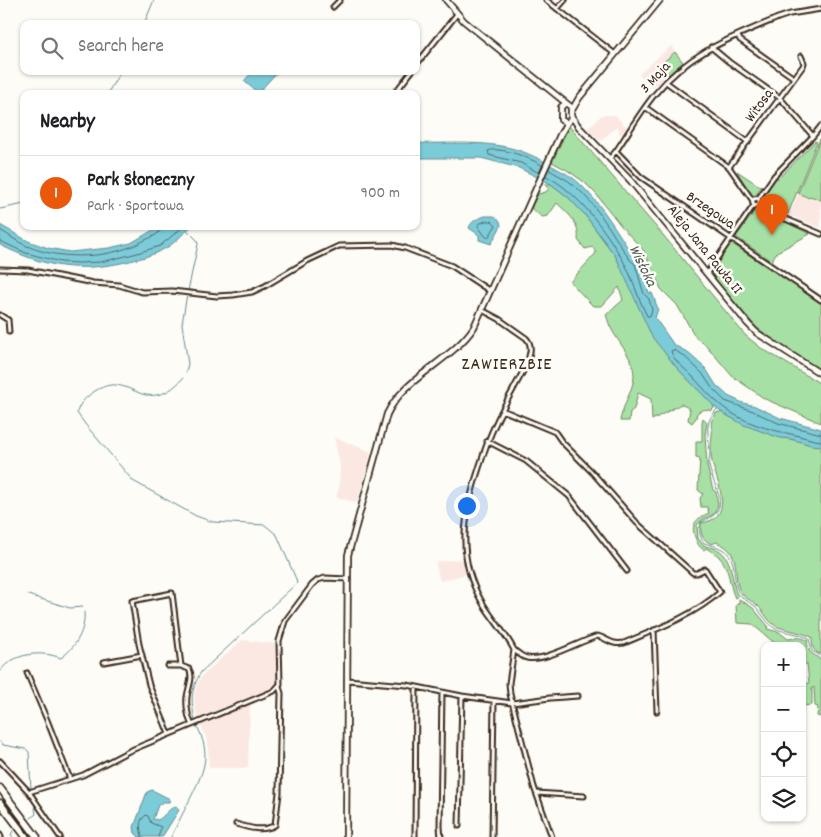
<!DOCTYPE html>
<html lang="en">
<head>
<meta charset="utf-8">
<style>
  :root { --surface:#fff; --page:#f6f6f6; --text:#202124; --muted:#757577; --line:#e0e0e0; --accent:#ea580c }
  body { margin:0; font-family:Dekko,sans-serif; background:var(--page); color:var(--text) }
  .controls { position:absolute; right:15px; bottom:15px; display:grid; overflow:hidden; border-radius:10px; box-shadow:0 1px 4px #0004 }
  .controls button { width:45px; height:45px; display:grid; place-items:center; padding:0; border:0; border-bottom:1px solid var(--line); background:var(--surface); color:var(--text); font:25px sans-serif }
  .you { position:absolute; left:466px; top:505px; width:18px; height:18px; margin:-12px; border:4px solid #fff; border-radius:50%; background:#1a73e8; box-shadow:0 0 0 8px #1a73e833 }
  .badge { display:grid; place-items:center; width:32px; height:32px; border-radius:50%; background:var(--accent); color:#fff; font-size:16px; font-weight:700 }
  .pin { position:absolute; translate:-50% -41px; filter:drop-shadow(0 1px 2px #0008) }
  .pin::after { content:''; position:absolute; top:26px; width:18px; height:15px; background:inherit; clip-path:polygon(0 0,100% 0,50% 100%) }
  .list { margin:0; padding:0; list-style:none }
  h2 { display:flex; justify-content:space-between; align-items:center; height:65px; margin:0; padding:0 20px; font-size:21px }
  h2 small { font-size:16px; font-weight:400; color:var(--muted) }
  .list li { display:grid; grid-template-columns:32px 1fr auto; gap:15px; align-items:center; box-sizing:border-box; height:75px; padding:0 20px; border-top:1px solid var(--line) }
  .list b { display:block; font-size:19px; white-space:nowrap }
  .list p { margin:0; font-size:16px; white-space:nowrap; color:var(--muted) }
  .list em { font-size:16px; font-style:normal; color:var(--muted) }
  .icon { flex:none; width:28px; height:28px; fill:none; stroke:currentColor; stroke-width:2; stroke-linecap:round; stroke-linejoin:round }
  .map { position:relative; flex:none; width:821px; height:837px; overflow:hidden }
  .search { position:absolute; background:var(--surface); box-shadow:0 1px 4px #0004; left:20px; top:20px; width:400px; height:55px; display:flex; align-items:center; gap:12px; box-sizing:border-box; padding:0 18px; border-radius:10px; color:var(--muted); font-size:19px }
  .panel { position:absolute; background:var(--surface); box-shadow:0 1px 4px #0004; left:20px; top:90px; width:400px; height:140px; border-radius:10px }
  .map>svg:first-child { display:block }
  .built { fill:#fbe8e3 }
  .green { fill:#a7e0a4; stroke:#718561 }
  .water { fill:#7ccbd9; stroke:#628b8e }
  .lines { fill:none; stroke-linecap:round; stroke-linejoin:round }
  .shore { stroke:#556a69; stroke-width:1 }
  .stream { stroke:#628b8e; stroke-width:1 }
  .street-casing { stroke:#3b2a1e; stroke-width:7 }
  .secondary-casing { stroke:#3b2a1e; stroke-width:8 }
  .highway-casing { stroke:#3b2a1e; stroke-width:9 }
  .street { stroke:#fdfcf7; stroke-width:3 }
  .secondary { stroke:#fdfcf7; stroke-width:4.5 }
  .highway { stroke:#fdfcf7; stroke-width:5.5 }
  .labels { text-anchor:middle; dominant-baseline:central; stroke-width:5; stroke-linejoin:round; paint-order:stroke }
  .street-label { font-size:15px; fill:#3b2a1e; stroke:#fdfcf7 }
  .water-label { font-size:16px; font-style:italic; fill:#4e5a56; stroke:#fdfcf7 }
  .quarter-label { font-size:18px; letter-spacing:1px; fill:#3b2a1e; stroke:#fdfcf7 }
</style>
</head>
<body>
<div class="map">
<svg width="821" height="837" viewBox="0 0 821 837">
  <rect width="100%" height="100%" fill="#fdfcf7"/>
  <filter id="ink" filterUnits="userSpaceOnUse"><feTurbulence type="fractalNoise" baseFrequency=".02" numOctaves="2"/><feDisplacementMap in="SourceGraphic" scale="10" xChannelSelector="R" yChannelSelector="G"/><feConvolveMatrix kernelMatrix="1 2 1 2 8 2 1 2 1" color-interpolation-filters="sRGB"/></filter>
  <g filter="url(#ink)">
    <!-- built -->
    <path class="built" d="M671,46L683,62L652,88L639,74Z
      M602,115H615L628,129L623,136L619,133L618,125L601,141L587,129Z
      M798,193L808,198L810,195L821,200V228L789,215Z
      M334,437L371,452L357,503L336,497L339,488L340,465Z
      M461,559L463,561L467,574L440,581L435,562Z
      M242,640L278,644L277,684L268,691L198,719L195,709L194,697L196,686L201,677Z
      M250,703L248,768H209L208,742L200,724Z"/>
    <!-- green -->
    <path class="green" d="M675,52L683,62L668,75L660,65Z
      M569,126L663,235L745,335L761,348L821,384V423L765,399L732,376L706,345L696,338L677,305L661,289L644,251L622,227L596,194L584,182L567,170L552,162Z
      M820,139H821V200L810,196L809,198L798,193Z
      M815,141L817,142L788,214L764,205L762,199L776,178H779Z
      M737,171L761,187L755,196L751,195Z
      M545,184H551L568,197L585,215L616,257L677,368L713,405L714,408L711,411C706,408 701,410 697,413L696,418L692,423L688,420L690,409L681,404L652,420L651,399L638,393L634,409L630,412L629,421H620C622,408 629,397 633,383C638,362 621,347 612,330C609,325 608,320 606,315L623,300L619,287L602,306H593L570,282L596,253L593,247L585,249L578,240C580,222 568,214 557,203L548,216L542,217L531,208L538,194L546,192L549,188Z
      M757,208L810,234L777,252L771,261L736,237Z
      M731,243L821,303V370L795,354L757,328L714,278L712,272Z
      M721,412C744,425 765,434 790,439C801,441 810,445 821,446V654C812,652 812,644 812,637C801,632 790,631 778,627C768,623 765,612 757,605C753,601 748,600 744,596C728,580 747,553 716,542L712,544C702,540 700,534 701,523C734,519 719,486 713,466C710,456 711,445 712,435C713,430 710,425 712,420C713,418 715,416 716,413Z
      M703,418L707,422L705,435L707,466L713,490L716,492L718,505L714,514L702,520L697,525L698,538L703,545C707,547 711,547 714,548C735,555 730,581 738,597L735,598C729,586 730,567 719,557C716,553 710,551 706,548L704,550C699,547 697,543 695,537C690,524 697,518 709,513L707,507H701L700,498L703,494L698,490L700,458L696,457V441H702V422Z
      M739,599L753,608L768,626L767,629L779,632L788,639C796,638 801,636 808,641L807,643L810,652L821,660V717L817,716L818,707L815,706L814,687L812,688V705L802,706V684L809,683L807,664H802V646H778L752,624L737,623L736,605L739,603Z"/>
    <!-- water -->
    <path class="water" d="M253,71H278L258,93L244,81Z
      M416,143C444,144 473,141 501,146C520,149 537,157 554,167C563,172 572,176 580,184C602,205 618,232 634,258H638L649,293H652L658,309L655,318L674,345L687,352L706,369L716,385L728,396L743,403L755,406L780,418L821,429V446L811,445L791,439L780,438L744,425L721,412L713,405L677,368L652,337L616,257L585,215L568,197L551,184L519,168L481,158H416Z
      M485,216H494L500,221L501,226L491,244L479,240V235L469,228C472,220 477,219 485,216Z
      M0,225L28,241L48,248L70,252L109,248L131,243L160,226H192C182,234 174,245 162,250C151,256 138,259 126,262C76,273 45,267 0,245Z
      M152,790L170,799L169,802H163L158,805L153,819L158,820C165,816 168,809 176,806L179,810L162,837H139L135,833L134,827L147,792Z"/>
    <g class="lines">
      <!-- shore -->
      <path class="shore" d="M539,173L521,163L489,155L488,151C500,146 531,158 543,166
        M546,176C578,191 612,238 628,270C635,285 639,301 647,316H650L652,310L649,299L644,294L635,264L630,260C613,235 598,206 575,186C567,179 557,175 548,169
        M486,221H492L496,225L488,238L485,236L478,226L479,224Z
        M0,230C9,235 17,242 27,246C62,261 112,259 145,240C152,237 161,234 162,226
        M0,241L26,253L61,262L79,263L101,262L134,254L160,246L184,226
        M821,434L778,423L753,411L725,401L712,388L702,373L684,356L674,350L671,351C673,360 684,368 691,375C701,385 711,398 723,407C742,422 769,430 791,434C802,436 810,440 821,441
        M142,837C141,828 137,822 146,815L148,816L151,823L161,827L158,837"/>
      <!-- stream -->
      <path class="stream" d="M144,24L154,0
        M107,94L121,71
        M0,209L24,204
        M187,230L197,240L198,244L188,291
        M186,372L188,364L182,324L187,294
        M183,378C173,390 159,399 142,394C134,391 125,386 116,385C102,383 79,399 77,413L85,424L133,481L196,516L213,522L265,525L277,535L296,579L297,583L201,672C190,691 191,701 195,721
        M717,409C715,412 712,415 710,419C705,430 710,443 710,454C710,458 708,462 709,466C714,489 734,510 701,522C699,531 699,535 704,543C710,545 717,546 722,549C741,559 729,583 742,597C746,601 751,603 755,606C762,613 767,624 776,629C787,633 800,633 809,639L812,651L821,656
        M28,595L70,608L83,607
        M0,671C13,653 41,650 61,658C75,648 86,630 84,612
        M0,742L3,745L26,749L29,752L31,789
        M31,818L36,814L34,802
        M13,837L11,835L13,831
        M171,837C178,823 185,809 192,795C205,768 211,755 197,726"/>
      <defs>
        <path id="street" d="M546,0L615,54
          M333,7L340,0
          M557,9L565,0
          M738,36L740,40L794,78
          M711,47L729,62L780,98L813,136
          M416,65L457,14
          M666,82L748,142
          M394,94L412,71
          M645,107L729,167L753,201
          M616,151L641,177L821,300
          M610,158L616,151C629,132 640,112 655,94C688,53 732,37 778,18L790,14L821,9
          M729,167L803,66L804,63L801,56
          M752.5 202a3.5 3.5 0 1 1 7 0a3.5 3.5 0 1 1-7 0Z
          M758,199L774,176L813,136L821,126
          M759,205L774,214L821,234
          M0,269L28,270L93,283L119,285L142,292L172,291L217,296L233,295L252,292L265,286L307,261L339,246L392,245L405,248L452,266L490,291
          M707,273L754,205
          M482,310L499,319L526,338C530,342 531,346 530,352C528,366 519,378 513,390C501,411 490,433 483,456C466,507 453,552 482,602C492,619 506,633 514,650L509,683L510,694L534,787L552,837
          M0,315L8,320
          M8,320L9,332
          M502,410L555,432L562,442L592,472L637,523L693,573H697L705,569L720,592C693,616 657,629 624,643C611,645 610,640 598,636C580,641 545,662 527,658C522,657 518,653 514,650
          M487,441L526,461L569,496L627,571
          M654,630L657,711
          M104,662L142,655
          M168,666H181
          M27,673L47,720L70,779
          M347,680L407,685L462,696L512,703L550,698L578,696
          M169,734L149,685L139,644L132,601L172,593L181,666L189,669C194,677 188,688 187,697C186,705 188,718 192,725
          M0,761L29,792L60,837
          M29,792L83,775L129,751L274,691L280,684L279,641L285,621L312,585L318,580L325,578L348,579
          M536,793L584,796
          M236,824C249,828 263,832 275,825L279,793L281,693L279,687
          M459,826L462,696
          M0,835L1,837
          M415,837L416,687
          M441,837L440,827L442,692
          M492,837L494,701"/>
        <path id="secondary" d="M446,0L464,21L566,103
          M572,110L579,98L660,0
          M572,117L579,127L630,180L748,324L757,333L821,374
          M346,837L348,555L387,414C404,377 452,361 474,327L560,135L567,123L571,119V107L566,103L561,107V120L567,123"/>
        <path id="highway" d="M0,788L37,837
          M0,803L26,837"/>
      </defs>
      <!-- street casing -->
      <use href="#street" class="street-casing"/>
      <!-- secondary casing -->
      <use href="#secondary" class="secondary-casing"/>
      <!-- highway casing -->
      <use href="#highway" class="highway-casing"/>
      <!-- street -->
      <use href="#street" class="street"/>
      <!-- secondary -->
      <use href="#secondary" class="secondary"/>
      <!-- highway -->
      <use href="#highway" class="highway"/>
    </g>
  </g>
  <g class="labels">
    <!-- street labels -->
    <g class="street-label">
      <text transform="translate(656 78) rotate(-47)">3 Maja</text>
      <text transform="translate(760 106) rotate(-54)">Witosa</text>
      <text transform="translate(710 211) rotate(34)">Brzegowa</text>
      <text transform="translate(704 250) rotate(51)">Aleja Jana Pawła II</text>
    </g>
    <!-- water labels -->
    <g class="water-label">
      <text transform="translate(642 266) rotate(64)">Wisłoka</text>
    </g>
    <!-- quarter labels -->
    <g class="quarter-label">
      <text x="507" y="365">ZAWIERZBIE</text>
    </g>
  </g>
</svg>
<div class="controls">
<button>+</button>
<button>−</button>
<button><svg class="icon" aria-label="locate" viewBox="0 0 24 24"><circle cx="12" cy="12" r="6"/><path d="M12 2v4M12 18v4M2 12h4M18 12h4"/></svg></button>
<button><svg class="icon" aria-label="layers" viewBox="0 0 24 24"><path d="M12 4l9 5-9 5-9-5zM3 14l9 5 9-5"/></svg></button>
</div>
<div class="you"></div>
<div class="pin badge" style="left:772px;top:235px">1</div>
<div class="search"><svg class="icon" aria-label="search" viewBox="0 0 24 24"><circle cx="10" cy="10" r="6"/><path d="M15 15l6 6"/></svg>Search here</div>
<section class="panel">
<h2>Nearby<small></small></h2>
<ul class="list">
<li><span class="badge">1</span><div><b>Park Słoneczny</b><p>Park · Sportowa</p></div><em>900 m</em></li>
</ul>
</section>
</div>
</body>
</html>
